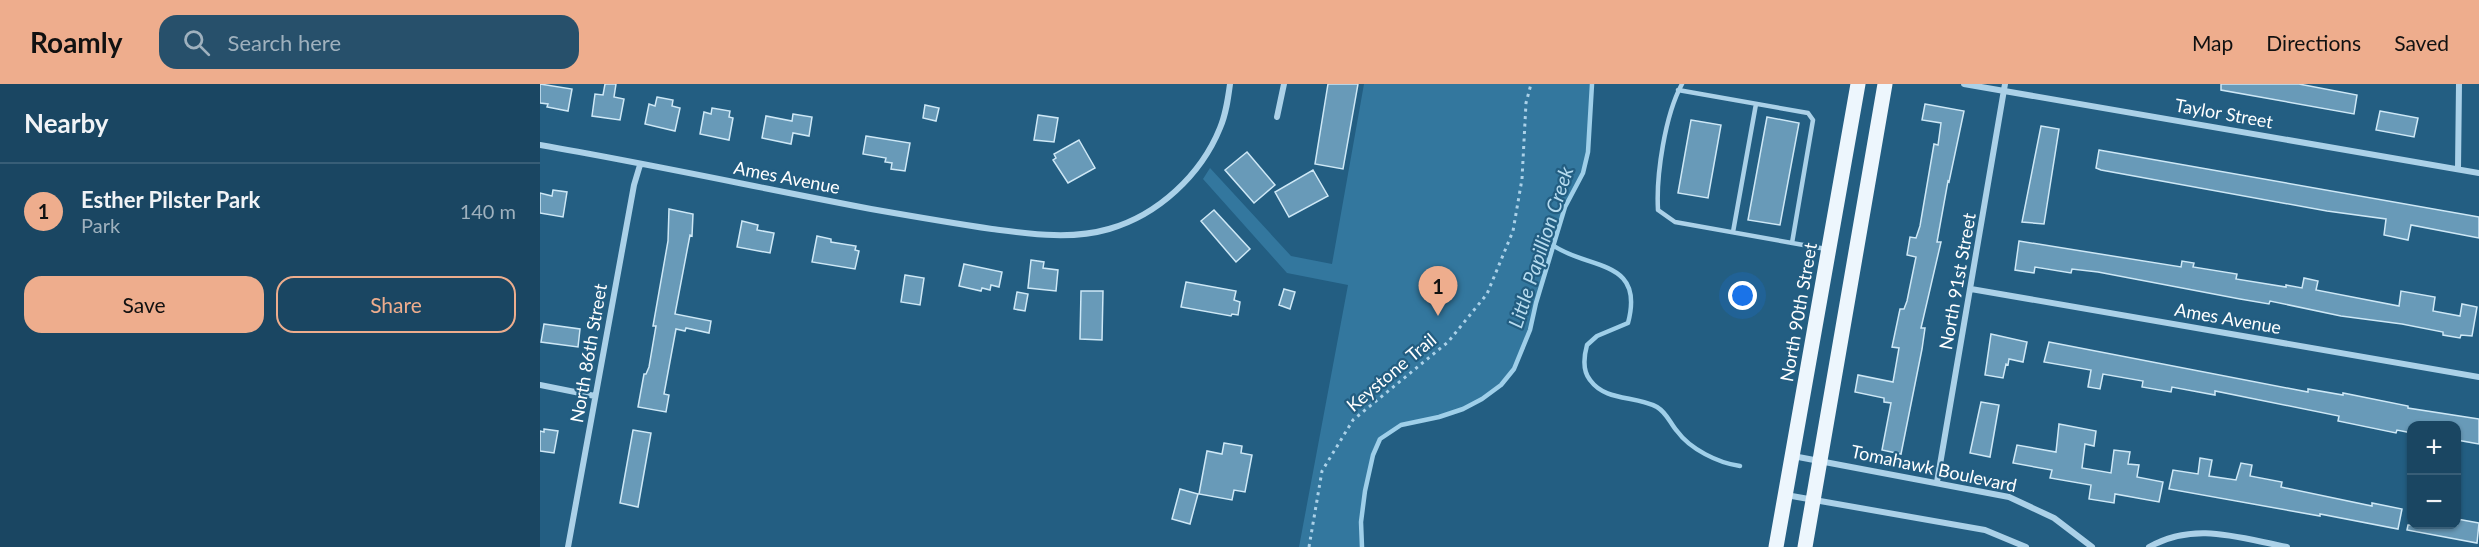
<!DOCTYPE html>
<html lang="en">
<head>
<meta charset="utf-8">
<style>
  :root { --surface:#1a4662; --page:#27506b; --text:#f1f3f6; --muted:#9fb1be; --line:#385e77; --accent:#eead8d }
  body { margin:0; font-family:Lato,sans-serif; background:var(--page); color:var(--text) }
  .controls { position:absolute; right:18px; bottom:18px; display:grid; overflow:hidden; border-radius:12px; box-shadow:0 2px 4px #0004 }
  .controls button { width:54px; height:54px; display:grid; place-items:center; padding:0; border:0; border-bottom:2px solid var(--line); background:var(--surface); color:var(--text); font:30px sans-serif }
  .you { position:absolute; left:1203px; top:212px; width:21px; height:21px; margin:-15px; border:4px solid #fff; border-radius:50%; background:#1a73e8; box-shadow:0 0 0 9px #1a73e833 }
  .badge { display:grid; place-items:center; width:39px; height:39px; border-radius:50%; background:var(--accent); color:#111; font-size:20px; font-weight:700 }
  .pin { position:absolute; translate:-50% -50px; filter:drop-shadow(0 2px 3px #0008) }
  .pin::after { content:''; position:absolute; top:32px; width:21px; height:18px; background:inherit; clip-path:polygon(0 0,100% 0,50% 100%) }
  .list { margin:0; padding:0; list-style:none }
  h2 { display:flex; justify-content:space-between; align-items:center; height:78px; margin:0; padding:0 24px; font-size:26px }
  h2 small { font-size:20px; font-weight:400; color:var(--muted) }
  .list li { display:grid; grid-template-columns:39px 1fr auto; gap:18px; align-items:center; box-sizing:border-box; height:96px; padding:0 24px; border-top:2px solid var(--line) }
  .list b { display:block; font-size:22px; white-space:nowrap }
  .list p { margin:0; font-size:20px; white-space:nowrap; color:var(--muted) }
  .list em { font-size:20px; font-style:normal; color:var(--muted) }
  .actions { display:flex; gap:12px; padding:18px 24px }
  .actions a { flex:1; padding:14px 0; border:2px solid var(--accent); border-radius:18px; text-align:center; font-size:21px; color:var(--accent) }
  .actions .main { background:var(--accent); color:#111 }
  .icon { flex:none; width:33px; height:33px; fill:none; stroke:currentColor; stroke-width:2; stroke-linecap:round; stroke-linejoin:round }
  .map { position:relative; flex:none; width:1939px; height:463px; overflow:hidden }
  header { display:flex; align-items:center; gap:36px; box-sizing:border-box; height:84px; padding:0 30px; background:var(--accent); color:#111 }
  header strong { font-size:28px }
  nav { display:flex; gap:33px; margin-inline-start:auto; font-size:21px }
  .search { width:420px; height:54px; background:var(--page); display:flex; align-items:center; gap:15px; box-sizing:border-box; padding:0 21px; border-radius:18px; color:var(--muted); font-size:22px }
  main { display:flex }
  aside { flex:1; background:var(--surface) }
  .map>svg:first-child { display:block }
  .green { fill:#33779e }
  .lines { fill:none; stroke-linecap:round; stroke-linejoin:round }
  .stream { stroke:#9fcfe9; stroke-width:4.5 }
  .building { fill:#689ab8; stroke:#cee8f6; stroke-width:1.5 }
  .path { stroke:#abd1e8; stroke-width:3; stroke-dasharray:3 4.5; stroke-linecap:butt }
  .service { stroke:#abd1e8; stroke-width:4.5 }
  .minor { stroke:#abd1e8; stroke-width:6 }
  .primary { stroke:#edf6fd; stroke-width:15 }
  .labels { text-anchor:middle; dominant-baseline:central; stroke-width:4.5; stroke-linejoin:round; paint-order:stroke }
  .street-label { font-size:18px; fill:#fff; stroke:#235e82 }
  .water-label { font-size:20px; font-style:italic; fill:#b6dbef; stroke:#235e82 }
</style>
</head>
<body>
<header>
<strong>Roamly</strong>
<div class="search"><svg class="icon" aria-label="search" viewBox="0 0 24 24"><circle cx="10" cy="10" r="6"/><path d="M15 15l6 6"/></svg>Search here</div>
<nav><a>Map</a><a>Directions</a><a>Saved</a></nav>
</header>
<main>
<aside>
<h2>Nearby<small></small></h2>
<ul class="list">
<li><span class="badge">1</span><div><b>Esther Pilster Park</b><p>Park</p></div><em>140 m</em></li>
</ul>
<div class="actions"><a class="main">Save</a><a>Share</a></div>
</aside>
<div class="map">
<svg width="1939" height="463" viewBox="0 0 1939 463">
  <rect width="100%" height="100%" fill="#235e82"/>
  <!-- green -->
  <path class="green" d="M824,0H1052L1048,68L1043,89L1025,123L996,219L990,246L974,285L961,301L942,315L923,325L899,333L861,341L840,355L833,371L825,407L821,438L822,463H759L808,201L747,189L663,95L670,84L751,172L792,180Z"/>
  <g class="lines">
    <!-- stream -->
    <path class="stream" d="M1014,162C1050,186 1105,175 1088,239L1057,252L1047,261C1044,272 1042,286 1050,296C1066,318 1095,311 1117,323C1127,329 1130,339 1137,347C1150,365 1178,379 1200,382
      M822,463L821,438L825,407L833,371L840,355L861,341L899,333L923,325L942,315L961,301L974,285L990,246L996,219L1025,123L1043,89L1048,68L1052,0"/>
  </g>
  <!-- building -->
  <path class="building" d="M0,0L32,5L28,27L7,23L8,20L0,19Z
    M65,0H76L74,13L84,15L80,36L52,32L55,10L63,11Z
    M788,0H818L803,85L775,80Z
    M1681,0H1759L1817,11L1814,30L1681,6Z
    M117,13L133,16L132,22L140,24L135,47L105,40L109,20L115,22Z
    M1385,20L1424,27L1409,98L1408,97L1397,158H1401L1381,244H1385L1382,265L1361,370L1342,366L1351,319L1344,318V314L1315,308L1318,291L1353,298L1359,264L1352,263L1360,225H1364L1367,217L1376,173L1367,171L1370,153L1376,154L1380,142L1394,60L1398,61L1401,39L1382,36Z
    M385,21L399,24L396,37L383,34Z
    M172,24L190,27L189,33L193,34L189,56L160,50L164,28L171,30Z
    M1840,27L1878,34L1874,53L1836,46Z
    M253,30L272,33L269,52L253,49L251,60L222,54L226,32L252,37Z
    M498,31L518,34L514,58L494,56Z
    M1227,33L1259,39L1240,141L1208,136Z
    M1151,36L1181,41L1168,114L1138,109Z
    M1501,42L1519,45L1504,140L1482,138Z
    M326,52L370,59L365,87L351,85L352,79L345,78L346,74L323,70Z
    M539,56L555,84L528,99L513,76L516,74L514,70Z
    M1559,66L1939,133V154L1871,141L1868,156L1844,151L1846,135L1787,127L1561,86L1556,84Z
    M707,68L735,101L714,119L685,86Z
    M773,86L788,112L749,133L735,108Z
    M13,106L27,108L23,133L0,129V109L12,112Z
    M129,125L153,130L152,152L150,151L135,230L171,237L169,249L146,244L145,247L136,245L124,310L129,311L126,328L98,323L104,290H106L109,283L116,242H113L128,157Z
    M674,126L710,165L696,178L661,137Z
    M202,137L218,141L217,146L234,149L230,169L197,163Z
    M277,152L291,155V158L316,162L315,166L319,167L315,185L272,178Z
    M1479,157L1641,183L1642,177L1654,179L1653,183L1697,190L1696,195L1746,203V201L1762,204L1764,194L1778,197L1776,206L1859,222L1861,207L1895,213L1893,227L1920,232L1922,220L1937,223L1932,252L1921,251L1920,254L1903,251V248L1862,240L1801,232L1730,217L1729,220L1700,215L1558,188L1532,185L1531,189L1495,183L1494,189L1475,186Z
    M491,176L504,178L503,184L518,186L516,207L488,204Z
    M424,180L462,188L459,203L451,201L450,206L442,204L441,207L419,202Z
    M365,191L384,194L380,221L361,218Z
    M646,198L696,207L694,216L700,218L698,231L692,230L691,232L641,223Z
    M744,205L755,208L750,225L739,221Z
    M541,207H563L562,256L540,255Z
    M477,208L488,210L485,227L474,225Z
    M4,240L40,245L38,263L1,258Z
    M1451,250L1487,258L1483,278L1469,275L1468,281L1466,280L1463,294L1445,291Z
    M1509,258L1768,308V305L1803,311V309L1868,322V324L1939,335V360L1917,356V342H1872V349L1857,346L1856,349L1798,337L1799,332L1675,307V311L1632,303L1631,308L1602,303L1603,297L1563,290L1560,305L1548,303L1551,286L1504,278Z
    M1441,318L1459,321L1450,373L1430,369Z
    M1519,340L1556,347L1554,362L1545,360L1542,384L1571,389L1574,366L1590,368L1588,380L1599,381L1597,393L1623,398L1619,418L1575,410L1574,419L1549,415L1551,401L1510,394L1512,386L1473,379L1477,361L1516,368Z
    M4,345L18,347L14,369L0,367V347L4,348Z
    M93,346L111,349L98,423L80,419Z
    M684,359L702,362L701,369L712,371L705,408L694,406L692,416L659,410L667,367L682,370Z
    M1660,374L1672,376L1669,392L1696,396L1701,379L1712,381L1710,392L1742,398L1741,403L1832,422V419L1862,425L1858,445L1780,430V432L1629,405L1633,386L1658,390Z
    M640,405L658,410L650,440L632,435Z
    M1917,435L1939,439L1937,459L1867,446L1868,441H1917Z"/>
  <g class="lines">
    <!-- path -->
    <path class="path" d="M769,463L782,387L813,336L908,258L947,210L973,147L982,95L986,19L991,0"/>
    <!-- service -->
    <path class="service" d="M1142,0C1125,31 1116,91 1118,126L1135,138L1286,165
      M1138,6L1268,29L1273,36L1252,159
      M1193,148L1216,20"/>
    <!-- minor -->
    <path class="minor" d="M1424,0L1939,89
      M737,33L744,0
      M0,61C110,80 220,104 331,125C371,132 411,139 452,145C491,150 531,156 569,145C618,131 661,91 680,44C686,30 688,15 690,0
      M1918,85L1919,0
      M1431,205L1939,293
      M0,301L55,312
      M1253,372L1469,413L1514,434L1552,463
      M1397,398L1465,0
      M1246,411L1445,446L1486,463
      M28,463L94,101L100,81
      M1609,463C1655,437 1699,454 1747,463"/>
    <!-- primary -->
    <path class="primary" d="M1236,463L1318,0
      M1265,463L1345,0"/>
  </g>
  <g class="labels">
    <!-- street labels -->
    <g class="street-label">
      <text transform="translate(1684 29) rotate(10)">Taylor Street</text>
      <text transform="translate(247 93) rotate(11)">Ames Avenue</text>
      <text transform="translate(1417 197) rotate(-80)">North 91st Street</text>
      <text transform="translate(1258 228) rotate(-80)">North 90th Street</text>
      <text transform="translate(1688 234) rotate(10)">Ames Avenue</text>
      <text transform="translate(48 269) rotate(-80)">North 86th Street</text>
      <text transform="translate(851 288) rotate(-40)">Keystone Trail</text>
      <text transform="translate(1394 384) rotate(12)">Tomahawk Boulevard</text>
    </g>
    <!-- water labels -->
    <g class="water-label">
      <text transform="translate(1000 163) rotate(-72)">Little Papillion Creek</text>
    </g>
  </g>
</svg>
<div class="controls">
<button>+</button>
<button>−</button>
</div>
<div class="you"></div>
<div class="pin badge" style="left:898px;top:232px">1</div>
</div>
</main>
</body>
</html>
